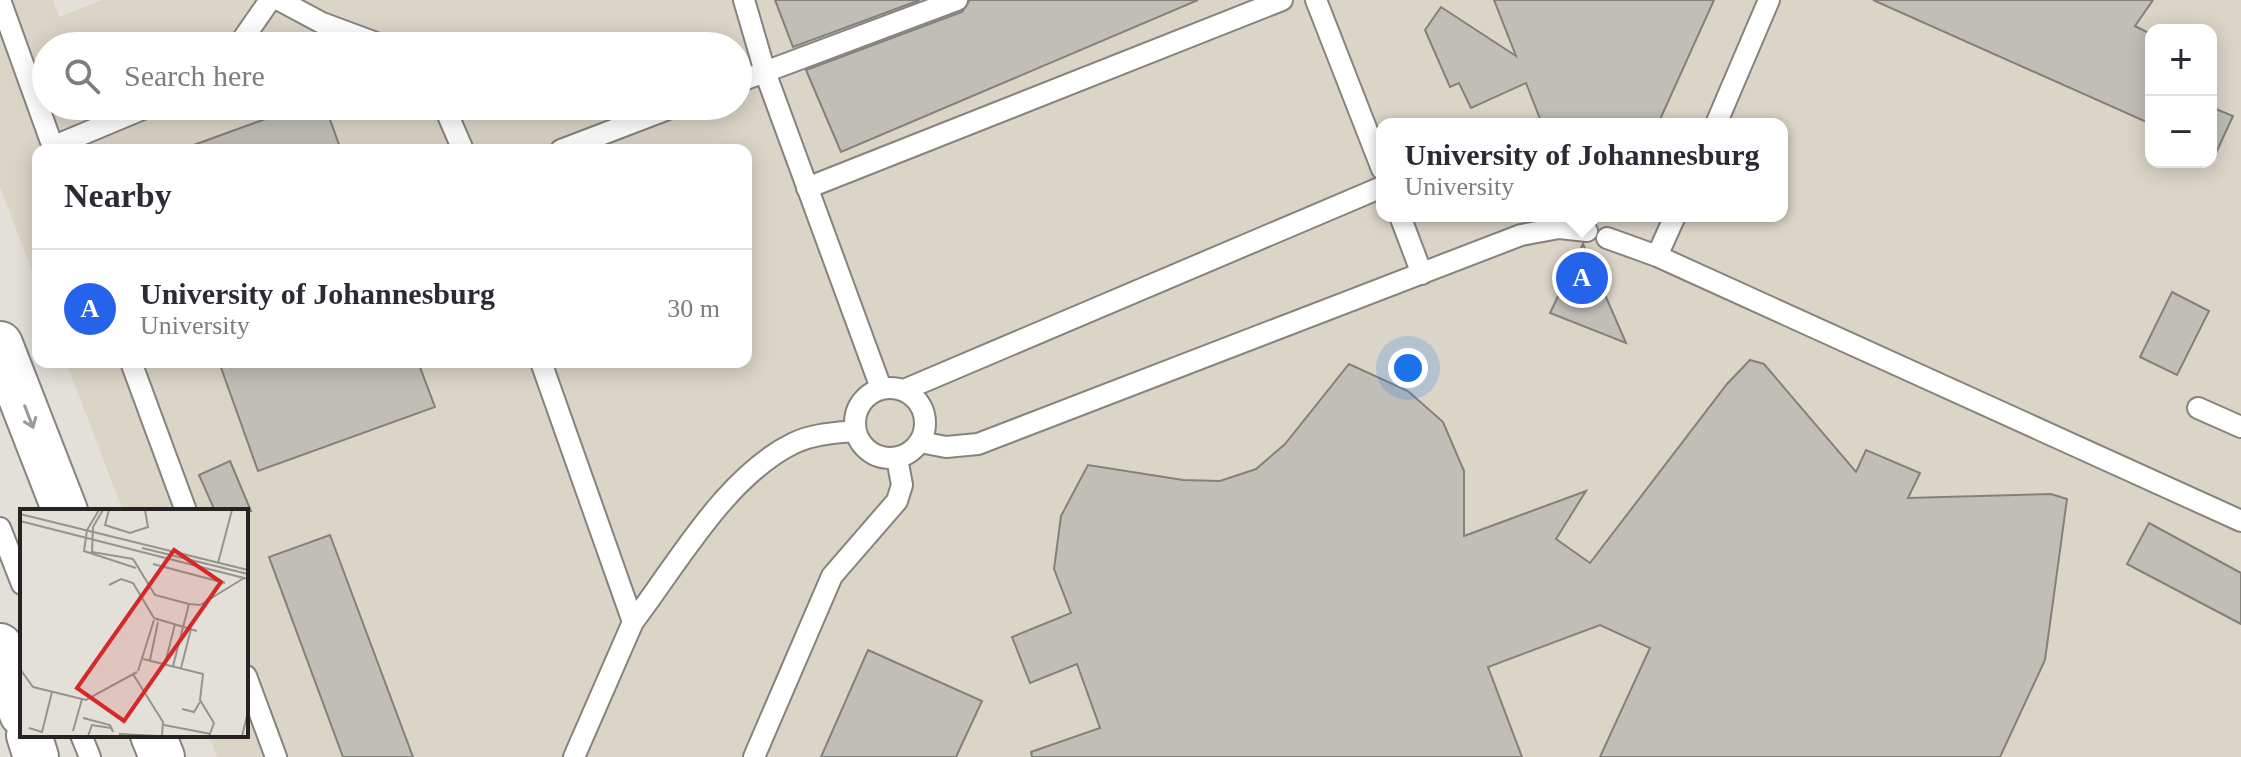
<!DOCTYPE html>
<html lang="en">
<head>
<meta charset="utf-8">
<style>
  :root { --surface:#fff; --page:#f7f7f7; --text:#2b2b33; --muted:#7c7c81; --line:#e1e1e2; --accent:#2563eb }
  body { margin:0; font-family:"Times New Roman",serif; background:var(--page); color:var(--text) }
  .controls { position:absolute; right:24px; top:24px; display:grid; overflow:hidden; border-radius:16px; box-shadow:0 4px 20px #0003 }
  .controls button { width:72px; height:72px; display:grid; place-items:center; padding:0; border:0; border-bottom:2px solid var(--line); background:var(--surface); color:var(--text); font:40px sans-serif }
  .you { position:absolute; left:1408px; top:368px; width:28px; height:28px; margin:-20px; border:6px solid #fff; border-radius:50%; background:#1a73e8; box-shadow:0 0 0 12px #1a73e833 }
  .badge { display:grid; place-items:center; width:52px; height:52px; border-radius:50%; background:var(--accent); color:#fff; font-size:26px; font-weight:700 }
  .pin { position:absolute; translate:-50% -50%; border:4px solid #fff; box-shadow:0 2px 8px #0006 }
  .popup { position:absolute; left:1376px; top:118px; width:412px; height:104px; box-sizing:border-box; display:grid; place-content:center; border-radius:16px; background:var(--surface); filter:drop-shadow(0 2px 6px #0005); font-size:26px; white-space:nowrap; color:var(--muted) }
  .popup b { font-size:30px; color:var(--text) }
  .popup::after { content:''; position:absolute; left:50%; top:100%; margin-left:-16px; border:16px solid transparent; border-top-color:var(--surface) }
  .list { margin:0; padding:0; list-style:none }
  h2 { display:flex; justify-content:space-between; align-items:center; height:104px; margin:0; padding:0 32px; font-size:34px }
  h2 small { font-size:26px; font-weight:400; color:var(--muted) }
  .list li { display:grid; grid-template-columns:52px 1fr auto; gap:24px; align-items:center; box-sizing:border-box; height:120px; padding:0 32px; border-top:2px solid var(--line) }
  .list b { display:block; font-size:30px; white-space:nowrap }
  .list p { margin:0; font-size:26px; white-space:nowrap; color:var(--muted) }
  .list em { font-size:26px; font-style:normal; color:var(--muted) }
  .icon { flex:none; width:44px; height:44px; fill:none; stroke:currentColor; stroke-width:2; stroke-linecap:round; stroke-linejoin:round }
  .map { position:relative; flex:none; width:2241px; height:757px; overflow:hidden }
  .search { position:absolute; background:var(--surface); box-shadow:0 4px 20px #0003; left:32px; top:32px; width:720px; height:88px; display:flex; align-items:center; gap:20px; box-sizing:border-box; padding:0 28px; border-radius:44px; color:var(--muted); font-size:30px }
  .panel { position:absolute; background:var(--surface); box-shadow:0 4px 20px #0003; left:32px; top:144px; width:720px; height:224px; border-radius:16px }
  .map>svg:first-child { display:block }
  .built { fill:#dbd5c8; fill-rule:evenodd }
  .building { fill:#c1beb8; stroke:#83817b; stroke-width:2 }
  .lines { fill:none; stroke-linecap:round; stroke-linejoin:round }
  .lane-casing { stroke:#86837e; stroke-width:24 }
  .secondary-casing { stroke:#86837e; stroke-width:48 }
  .lane { stroke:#fff; stroke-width:20 }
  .secondary { stroke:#fff; stroke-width:44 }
  .oneway { stroke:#9c9c9b }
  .inset-road { fill:none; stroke:#96948f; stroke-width:2 }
  .view { fill:#d62828; fill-opacity:0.15; stroke:#d62828; stroke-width:4 }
  .inset-edge { fill:none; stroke:#242321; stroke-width:4 }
</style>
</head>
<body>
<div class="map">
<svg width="2241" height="757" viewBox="0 0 2241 757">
  <rect width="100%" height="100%" fill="#e2e0d9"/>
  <!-- built -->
  <path class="built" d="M0,0H53L59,17L102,0H2241V757H217L209,735H246V511H123L66,362H746V150H38V287L0,187ZM2151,30H2211V162H2151ZM46,46H738V106H46ZM1382,124H1782V216H1382Z"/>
  <!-- building -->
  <path class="building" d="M775,0H920L793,47Z
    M970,0H1198L841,152L806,70L962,12Z
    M1494,0H1714L1658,124H1542L1526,83L1471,108L1459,83L1450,87L1425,30L1441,7L1516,56Z
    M1873,0H2153L2135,26L2151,34V124Z
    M301,106H325L341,150H192L191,146Z
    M2211,107L2233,116L2216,153L2211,151Z
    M1583,244L1626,343L1550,313Z
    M2172,292L2209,311L2177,375L2140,357Z
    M1750,360L1764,364L1856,472L1866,450L1920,473L1908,498L2051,494L2067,499L2045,660L2000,757H1600L1650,648L1600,625L1488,667L1522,757H1032L1031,752L1100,728L1077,664L1030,683L1012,637L1071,613L1054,569L1061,516L1088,465L1183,480L1220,481L1256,469L1285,444L1349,364L1408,391L1443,422L1464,471V536L1586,491L1556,539L1590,563L1727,384Z
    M219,362H418L435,407L258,471Z
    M230,461L251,511H215L199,475Z
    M2149,523L2241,573V624L2127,564Z
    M330,535L413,757H343L269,557Z
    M868,650L982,701L956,757H821Z"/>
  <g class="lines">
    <defs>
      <path id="lane" d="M0,0L54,150
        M279,0L322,23L384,46
        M744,0L765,72L881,388
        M1316,0L1382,169
        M238,46L270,0
        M738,82L957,0
        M444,106L463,150
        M1716,124L1769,0
        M52,147L150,106
        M561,150L676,106
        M807,188L1282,0
        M1400,216L1422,274
        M1607,238L1657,256L2241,521
        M1657,256L1675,216
        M131,362L186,511
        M541,362L633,622L574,757
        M855 423a35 35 0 1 1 70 0a35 35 0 1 1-70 0Z
        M904,390L1382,187
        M2198,408L2241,427
        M920,442L946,447L978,444L1521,235L1559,228L1587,231
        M0,528L22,584
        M633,622C678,563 726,476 794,443C813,434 834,433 855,431
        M246,676L276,757
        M81,735L90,757
        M754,757L832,576L897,501L902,485L897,458"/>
      <path id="secondary" d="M0,344L65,511
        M0,646L22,714
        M29,735L36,757
        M153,735L162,757"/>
    </defs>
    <!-- lane casing -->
    <use href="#lane" class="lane-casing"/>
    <!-- secondary casing -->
    <use href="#secondary" class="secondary-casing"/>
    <!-- lane -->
    <use href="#lane" class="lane"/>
    <!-- secondary -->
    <use href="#secondary" class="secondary"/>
  </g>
  <!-- one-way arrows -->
  <defs><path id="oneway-shaft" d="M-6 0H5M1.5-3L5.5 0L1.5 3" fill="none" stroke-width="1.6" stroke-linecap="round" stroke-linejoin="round" transform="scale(2)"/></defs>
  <use class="oneway" href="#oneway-shaft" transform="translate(29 417) rotate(69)"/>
  <!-- overview -->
  <g transform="translate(20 509)">
    <rect width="228" height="228" fill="#e2e0d9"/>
    <path class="inset-road" d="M79,1L67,21L64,42L116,59M83,1L73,18L72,43L113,50L135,86L169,95M89,1L85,16L110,24L128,18L125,1M0,5L228,61M0,12L228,70M122,39L228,65M198,54L212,1M133,55L205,74M89,76L101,70L113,74L134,109M139,111L134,109L177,122M123,150L183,165L180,191L194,214L189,227M130,151L138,113M145,155L155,115M153,157L169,95L180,96L224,69M161,159L171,120M0,160L13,178L66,191L117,163M118,162L134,111M113,165L143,213L142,227M162,200L174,203L180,193M68,210L63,209L90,216L93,223M144,216L191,225M9,219L22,223L32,183M53,222L62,190M99,225L139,227M68,227L72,216L91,219M222,227L228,203"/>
    <path class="view" d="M154,41L201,73L104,212L57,179Z"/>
    <rect width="228" height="228" class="inset-edge"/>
  </g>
</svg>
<div class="controls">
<button>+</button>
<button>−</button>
</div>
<div class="you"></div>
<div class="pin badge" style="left:1582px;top:278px">A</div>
<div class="popup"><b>University of Johannesburg</b>University</div>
<div class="search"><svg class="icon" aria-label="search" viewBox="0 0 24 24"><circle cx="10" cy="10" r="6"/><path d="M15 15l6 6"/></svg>Search here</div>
<section class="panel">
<h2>Nearby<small></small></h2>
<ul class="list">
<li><span class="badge">A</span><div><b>University of Johannesburg</b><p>University</p></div><em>30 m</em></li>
</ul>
</section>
</div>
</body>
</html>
